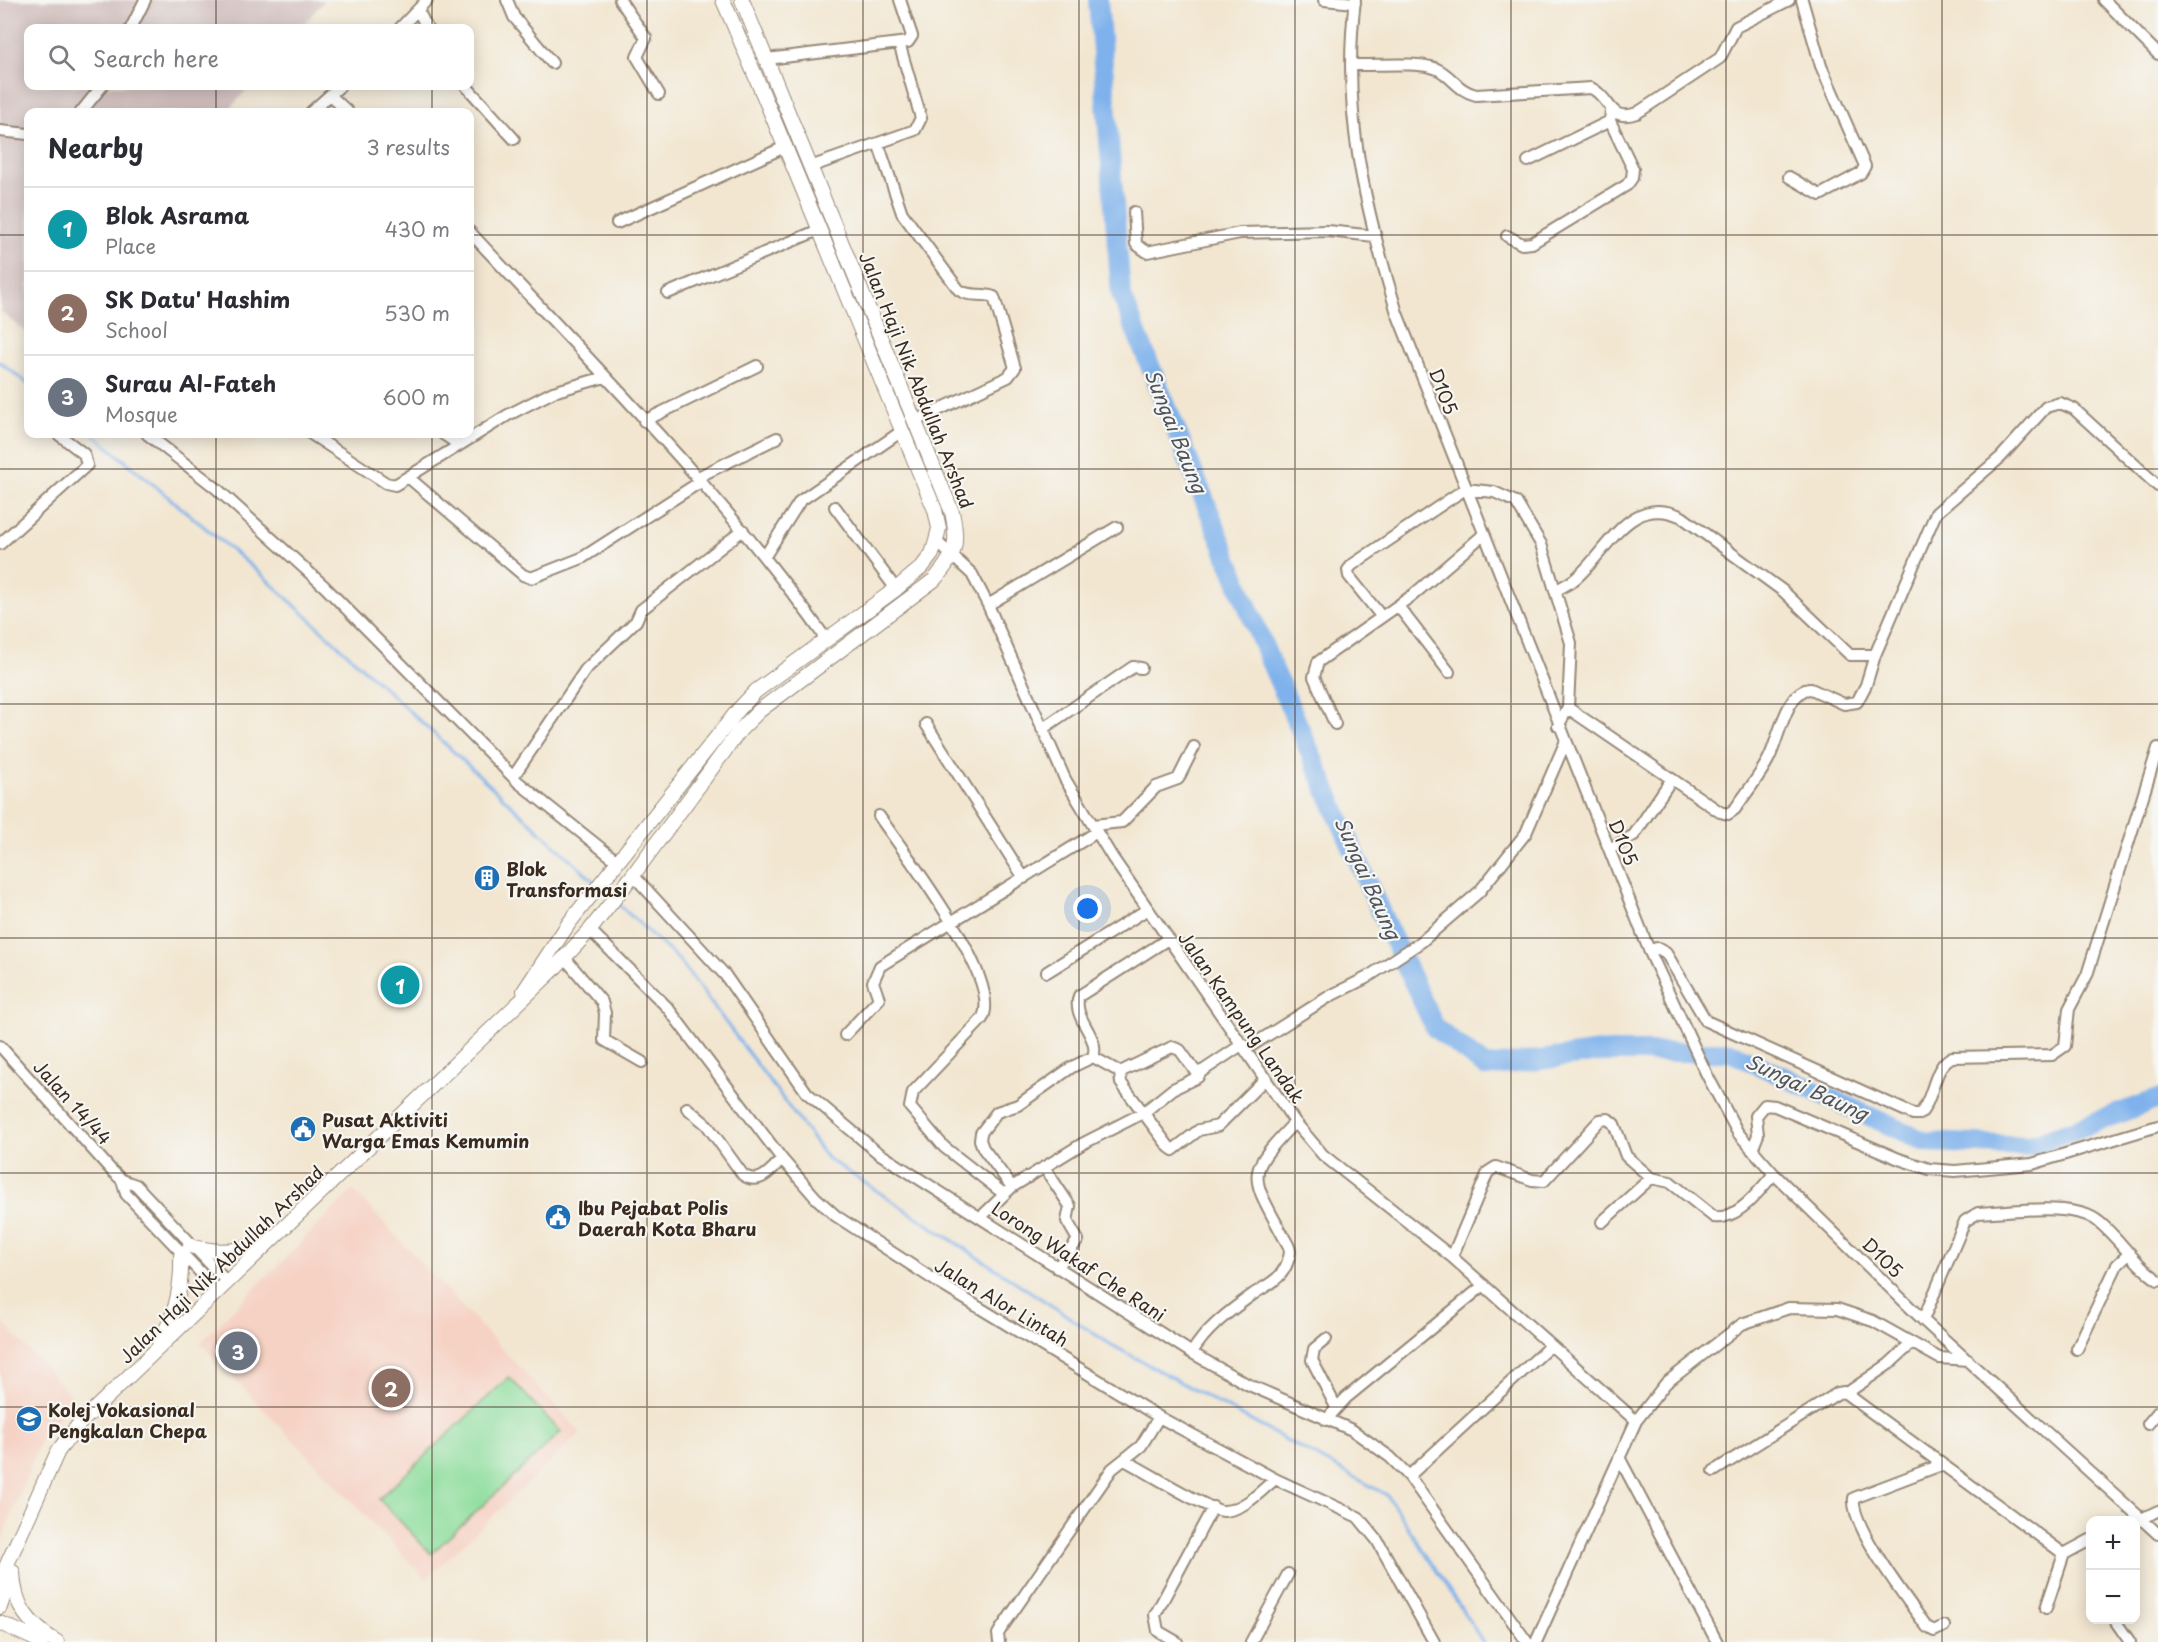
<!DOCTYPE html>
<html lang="en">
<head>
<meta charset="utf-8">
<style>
  :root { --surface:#fff; --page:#f2f2f3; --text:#2b2b33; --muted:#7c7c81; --line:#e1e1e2; --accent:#7c3aed }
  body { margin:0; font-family:"Playpen Sans",sans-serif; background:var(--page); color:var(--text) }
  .controls { position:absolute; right:18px; bottom:18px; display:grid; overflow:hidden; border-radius:12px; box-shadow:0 3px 15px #0003 }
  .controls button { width:54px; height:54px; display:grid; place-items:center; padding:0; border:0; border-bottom:2px solid var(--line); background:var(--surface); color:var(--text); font:30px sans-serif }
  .you { position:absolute; left:1088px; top:909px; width:21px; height:21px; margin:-15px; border:4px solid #fff; border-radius:50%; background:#1a73e8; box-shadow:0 0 0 9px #1a73e833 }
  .badge { display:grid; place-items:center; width:39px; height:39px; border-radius:50%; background:var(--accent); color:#fff; font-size:20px; font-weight:700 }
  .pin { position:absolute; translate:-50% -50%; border:3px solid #fff; box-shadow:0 2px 6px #0006 }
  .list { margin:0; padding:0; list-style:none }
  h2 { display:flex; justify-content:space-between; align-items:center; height:78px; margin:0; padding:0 24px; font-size:26px }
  h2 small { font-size:20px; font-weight:400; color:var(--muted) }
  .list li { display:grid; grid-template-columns:39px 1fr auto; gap:18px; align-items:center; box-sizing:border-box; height:84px; padding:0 24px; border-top:2px solid var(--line) }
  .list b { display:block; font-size:22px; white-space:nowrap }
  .list p { margin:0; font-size:20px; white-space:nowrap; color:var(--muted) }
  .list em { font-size:20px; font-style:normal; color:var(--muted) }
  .icon { flex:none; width:33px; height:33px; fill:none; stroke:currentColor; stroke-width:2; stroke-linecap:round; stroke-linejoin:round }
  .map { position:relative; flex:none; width:2158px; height:1642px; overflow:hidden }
  .search { position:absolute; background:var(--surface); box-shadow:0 3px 15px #0003; left:24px; top:24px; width:450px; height:66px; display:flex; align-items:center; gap:15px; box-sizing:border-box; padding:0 21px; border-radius:12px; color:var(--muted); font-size:22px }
  .panel { position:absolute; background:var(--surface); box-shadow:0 3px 15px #0003; left:24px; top:108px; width:450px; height:330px; border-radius:12px }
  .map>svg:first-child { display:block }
  .built { fill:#f6d2c4 }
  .industrial { fill:#d1bfbe }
  .green { fill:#8ddd9c; stroke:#64845d; stroke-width:1.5 }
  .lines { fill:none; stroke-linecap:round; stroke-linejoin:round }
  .stream { stroke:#7fb2ec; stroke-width:3 }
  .river { stroke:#7fb2ec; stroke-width:20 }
  .minor-casing { stroke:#968877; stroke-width:14 }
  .major-casing { stroke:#968877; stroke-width:16 }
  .minor { stroke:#fff; stroke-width:10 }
  .major { stroke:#fff; stroke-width:14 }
  .grid { fill:none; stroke:#3b2a1e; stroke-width:1.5; stroke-opacity:0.55 }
  .labels { text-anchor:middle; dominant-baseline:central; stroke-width:4.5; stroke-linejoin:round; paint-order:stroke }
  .street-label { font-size:18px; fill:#3b2a1e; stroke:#f6f6f2 }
  .poi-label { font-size:18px; font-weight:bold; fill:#3b2a1e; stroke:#f6f6f2; text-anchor:start }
  .water-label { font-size:20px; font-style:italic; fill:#4f535c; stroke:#f6f6f2 }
</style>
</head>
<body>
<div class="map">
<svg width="2158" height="1642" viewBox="0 0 2158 1642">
  <rect width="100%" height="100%" fill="#f6f6f2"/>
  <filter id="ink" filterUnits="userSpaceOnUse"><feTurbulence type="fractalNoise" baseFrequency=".0167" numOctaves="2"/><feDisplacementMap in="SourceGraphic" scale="12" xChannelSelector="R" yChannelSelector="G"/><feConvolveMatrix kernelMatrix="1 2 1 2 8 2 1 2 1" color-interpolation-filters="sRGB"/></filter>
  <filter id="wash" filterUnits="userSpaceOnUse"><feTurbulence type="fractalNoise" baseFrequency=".008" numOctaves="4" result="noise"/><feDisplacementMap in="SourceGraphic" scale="24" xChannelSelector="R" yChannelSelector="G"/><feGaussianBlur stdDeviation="1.35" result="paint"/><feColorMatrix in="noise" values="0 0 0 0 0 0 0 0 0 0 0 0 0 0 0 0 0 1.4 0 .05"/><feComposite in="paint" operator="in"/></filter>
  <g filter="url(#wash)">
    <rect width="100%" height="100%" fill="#f2e6d0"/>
    <!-- built -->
    <path class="built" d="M353,1190L581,1433L426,1579L200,1343Z
      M0,1319L74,1399L41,1439L0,1545Z"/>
    <!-- industrial -->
    <path class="industrial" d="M0,0H325L300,28H28V86H250L227,112H28V334L0,311Z"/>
    <!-- green -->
    <path class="green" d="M509,1377L561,1432L431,1554L379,1499Z"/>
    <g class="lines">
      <!-- stream -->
      <path class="stream" d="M0,362L28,384
        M93,434L263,576L597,884
        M617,903L679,960L827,1158L1110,1344L1387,1495L1483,1642"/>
      <!-- river -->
      <path class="river" d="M1098,0L1121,294L1266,652L1385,922L1435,1028L1486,1067L1600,1052H1730L1926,1142L2029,1146L2158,1099"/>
    </g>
  </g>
  <g filter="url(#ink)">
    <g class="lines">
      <defs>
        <path id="minor" d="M507,0L514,17L552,63
          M620,0L646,38L637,57L659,94
          M1324,0L1355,3
          M1355,0C1341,114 1365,205 1397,313L1649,950L1707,1075L1738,1133L1774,1174L1923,1320L2158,1534
          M2104,0L2158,54
          M418,10L427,28
          M131,28L145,0
          M400,28L427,0
          M767,59L908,42L912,36L900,0
          M1351,65C1373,66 1418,61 1437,69C1452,76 1458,91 1476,95L1591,88C1612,98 1608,123 1637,113L1720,58L1736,27L1789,0
          M466,86L514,139
          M330,95L348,112
          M81,112L102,86
          M311,112L340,86
          M0,131L28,134
          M878,143L902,213L959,290C970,298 982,292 994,297L1015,368L1008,377L915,421
          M1528,161L1610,121
          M810,167L915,130L921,118L899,43
          M1789,177L1820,195L1861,173L1865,166L1821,66L1802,0
          M1134,212L1136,244L1147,252L1240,233L1328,231L1374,236
          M617,223L787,146
          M470,232C592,364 722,492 826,639
          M1507,236L1522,244L1532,243L1627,185L1632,178L1633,169L1610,121L1611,110
          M668,293L819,230
          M644,421L757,366
          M147,434L216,488L324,586L518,782L618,862
          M311,434L386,483L395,485L508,415L553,392L605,377
          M443,434L458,444
          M408,477L523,575L531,578L582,558L700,482
          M696,478L777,438
          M835,507L896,589
          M936,541L972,574L988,605L1065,779L1112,857L1295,1122L1323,1155L1452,1257L1636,1421
          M0,544L87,465L84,454L58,434
          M765,556L800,501L902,431
          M1555,591C1561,587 1569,584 1575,579C1608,552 1629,492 1682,517L1783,591L1850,655H1875
          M988,605L1117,527
          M1398,606L1449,672
          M1381,616L1349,576L1348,570L1352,565L1465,489L1494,492L1516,502L1541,544L1571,643L1568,708L1558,726
          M1568,708L1720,812L1728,814L1735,809C1746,793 1760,776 1769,758C1778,741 1787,688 1811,689L1844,704L1857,702L1866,685L1875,655L1936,513L2001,457L2046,407L2060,403L2074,409L2158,486
          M926,724L1024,878
          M1335,724L1314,677L1318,662L1413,595L1483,535
          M1042,729L1133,667L1141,668
          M513,777L586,669L636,621L641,610L743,530
          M879,816C902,850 1005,981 982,1019L913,1092L910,1107L944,1147L1004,1194
          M1093,825L1122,822L1156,787L1178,779L1194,747
          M1610,849L1634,835L1671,780
          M633,875L725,975L807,1093L877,1152L1192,1353L1247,1384L1352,1430L1390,1457L1409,1476L1527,1642
          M590,930L667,1007L782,1159L816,1198L836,1216L942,1285L1159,1417L1275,1479L1358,1517L1377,1540L1434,1642
          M1649,950L1657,948L1666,953L1706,1021L1913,1114H1920C1934,1099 1933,1066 1952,1057L2052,1055L2065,1046L2069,1009L2087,975L2158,748
          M564,957L602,1002L605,1013L604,1040L642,1062
          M1047,972L1148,909
          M845,1035L879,999L873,982L880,966L1097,832
          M0,1046L112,1171L122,1180L136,1185L227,1282
          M1246,1049L1330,996L1366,978L1421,942L1479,892L1526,833L1565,743
          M1093,1057L1120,1072L1121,1083L1169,1147L1173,1150L1199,1130L1218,1126L1266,1078
          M1120,1072L1172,1047L1180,1050L1195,1071L1201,1072L1243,1044
          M687,1108L707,1125L743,1175C760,1186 770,1171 782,1159
          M1752,1150L1758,1135L1756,1116L1765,1105L1775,1106L1899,1159L1929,1169L1955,1171L2032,1164L2158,1126
          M1044,1167L1070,1206L1067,1221L1078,1240L1057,1268
          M122,1180L126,1194L218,1291
          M1012,1187L1082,1144L1143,1113L1173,1089L1198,1077L1201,1072
          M981,1217L1012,1187L983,1148L980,1140L981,1133L997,1112L1018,1105L1072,1067L1093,1057C1101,1037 1071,1018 1079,996L1168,939
          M1602,1222L1651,1178L1670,1182L1714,1217C1738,1221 1760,1189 1774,1174
          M1452,1257L1488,1172L1496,1167L1532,1180L1544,1181L1600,1120L1608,1119L1614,1124L1626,1156L1651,1178
          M1923,1320L1965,1221L1978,1213C2009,1212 2075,1201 2099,1222C2120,1239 2135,1265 2158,1280
          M1326,1339L1314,1349L1312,1360L1336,1407
          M2077,1349L2117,1265L2130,1253
          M1192,1353C1204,1330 1231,1310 1252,1295C1268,1284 1284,1279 1289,1257C1292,1249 1287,1243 1283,1236C1250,1174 1244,1175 1295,1122
          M1847,1393L1889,1364L1911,1344
          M1326,1420L1346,1398L1484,1285
          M2148,1424L2158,1412
          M1620,1459L1717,1642
          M1124,1460C1141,1468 1211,1512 1224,1511C1244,1510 1261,1491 1275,1479
          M1941,1465L1854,1498C1850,1526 1909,1602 1927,1627L1934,1631L1944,1626
          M1714,1471L1838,1393L1844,1392L2064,1554L2090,1540
          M1409,1476L1549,1347
          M2139,1520L2158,1511
          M2046,1608L2064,1554
          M2116,1622L2130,1642
          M999,1642L998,1634L1001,1629L1112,1469L1141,1446L1159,1417
          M1177,1642L1158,1631L1155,1615L1213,1507
          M1251,1642L1288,1574
          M1536,1642L1636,1421L1666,1383L1742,1324L1789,1308L1837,1309L1873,1321L1939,1358L1968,1360"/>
        <path id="major" d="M524,991L569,923L739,709L756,691L896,589L922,567L932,554L936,541L939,528L935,510C864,340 796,169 723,0
          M190,1246C215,1253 241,1253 264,1240
          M159,1341C177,1315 182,1285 181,1255
          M13,1572C14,1606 28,1624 57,1642
          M0,1580L58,1451L80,1423L552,971L590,930L633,875L740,730L759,711L934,580C956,555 959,544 952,512L742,0
          M0,1607L11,1576
          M0,1623L42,1642"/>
      </defs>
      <!-- minor casing -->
      <use href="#minor" class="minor-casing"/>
      <!-- major casing -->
      <use href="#major" class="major-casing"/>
      <!-- minor -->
      <use href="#minor" class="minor"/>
      <!-- major -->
      <use href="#major" class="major"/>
    </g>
  </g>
  <!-- grid -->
  <path class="grid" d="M216,0V28M432,0V28M647,0V1642M863,0V1642M1079,0V1642M1295,0V1642M1511,0V1642M1726,0V1642M1942,0V1642M216,86V112M432,86V112M0,235H28M470,235H2158M216,434V1642M432,434V1642M0,469H2158M0,704H2158M0,938H2158M0,1173H2158M0,1407H2158"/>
  <!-- icons -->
  <defs>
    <symbol id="building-disc" viewBox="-11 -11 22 22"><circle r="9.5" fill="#1f6fb2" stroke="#f6f6f2"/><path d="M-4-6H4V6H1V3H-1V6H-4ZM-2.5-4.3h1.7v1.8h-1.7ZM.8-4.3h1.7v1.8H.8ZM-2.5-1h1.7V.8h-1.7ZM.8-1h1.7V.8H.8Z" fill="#fff"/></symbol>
    <symbol id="civic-disc" viewBox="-11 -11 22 22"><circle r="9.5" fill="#1f6fb2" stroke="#f6f6f2"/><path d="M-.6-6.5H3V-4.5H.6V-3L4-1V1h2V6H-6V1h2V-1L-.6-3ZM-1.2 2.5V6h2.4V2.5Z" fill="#fff"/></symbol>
    <symbol id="university-disc" viewBox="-11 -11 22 22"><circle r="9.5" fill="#1f6fb2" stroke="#f6f6f2"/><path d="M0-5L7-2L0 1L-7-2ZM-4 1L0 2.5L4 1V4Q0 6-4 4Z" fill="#fff"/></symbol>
  </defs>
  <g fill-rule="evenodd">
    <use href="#building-disc" x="472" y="863" width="30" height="30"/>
    <use href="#civic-disc" x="288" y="1114" width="30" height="30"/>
    <use href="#civic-disc" x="543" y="1202" width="30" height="30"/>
    <use href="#university-disc" x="14" y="1404" width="30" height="30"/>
  </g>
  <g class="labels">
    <!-- street labels -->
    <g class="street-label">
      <text transform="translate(917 380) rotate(68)">Jalan Haji Nik Abdullah Arshad</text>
      <text transform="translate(1444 391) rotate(69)">D105</text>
      <text transform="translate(1624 842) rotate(68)">D105</text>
      <text transform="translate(1242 1017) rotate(55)">Jalan Kampung Landak</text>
      <text transform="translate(73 1102) rotate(48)">Jalan 14/44</text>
      <text transform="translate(1883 1257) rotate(44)">D105</text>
      <text transform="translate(1079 1261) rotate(33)">Lorong Wakaf Che Rani</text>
      <text transform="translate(221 1264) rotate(-44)">Jalan Haji Nik Abdullah Arshad</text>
      <text transform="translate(1002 1302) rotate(31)">Jalan Alor Lintah</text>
    </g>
    <!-- poi labels -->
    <g class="poi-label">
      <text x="506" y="868">Blok<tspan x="506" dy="21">Transformasi</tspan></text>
      <text x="322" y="1119">Pusat Aktiviti<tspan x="322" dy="21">Warga Emas Kemumin</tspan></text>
      <text x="578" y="1207">Ibu Pejabat Polis<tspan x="578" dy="21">Daerah Kota Bharu</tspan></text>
      <text x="48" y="1409">Kolej Vokasional<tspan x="48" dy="21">Pengkalan Chepa</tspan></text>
    </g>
    <!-- water labels -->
    <g class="water-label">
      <text transform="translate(1176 431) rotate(68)">Sungai Baung</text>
      <text transform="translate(1368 878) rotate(66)">Sungai Baung</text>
      <text transform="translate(1807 1087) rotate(25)">Sungai Baung</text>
    </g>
  </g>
</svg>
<div class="controls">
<button>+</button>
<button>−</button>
</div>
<div class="you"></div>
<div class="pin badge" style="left:400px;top:985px;background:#0f9aa8">1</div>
<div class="pin badge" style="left:391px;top:1388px;background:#8d6e63">2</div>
<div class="pin badge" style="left:238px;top:1351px;background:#6b7280">3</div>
<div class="search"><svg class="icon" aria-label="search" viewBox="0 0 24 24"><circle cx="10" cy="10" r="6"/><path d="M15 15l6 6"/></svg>Search here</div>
<section class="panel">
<h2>Nearby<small>3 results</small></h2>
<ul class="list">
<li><span class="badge" style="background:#0f9aa8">1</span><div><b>Blok Asrama</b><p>Place</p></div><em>430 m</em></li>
<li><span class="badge" style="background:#8d6e63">2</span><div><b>SK Datu' Hashim</b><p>School</p></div><em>530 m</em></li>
<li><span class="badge" style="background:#6b7280">3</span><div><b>Surau Al-Fateh</b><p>Mosque</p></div><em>600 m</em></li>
</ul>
</section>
</div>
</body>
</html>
